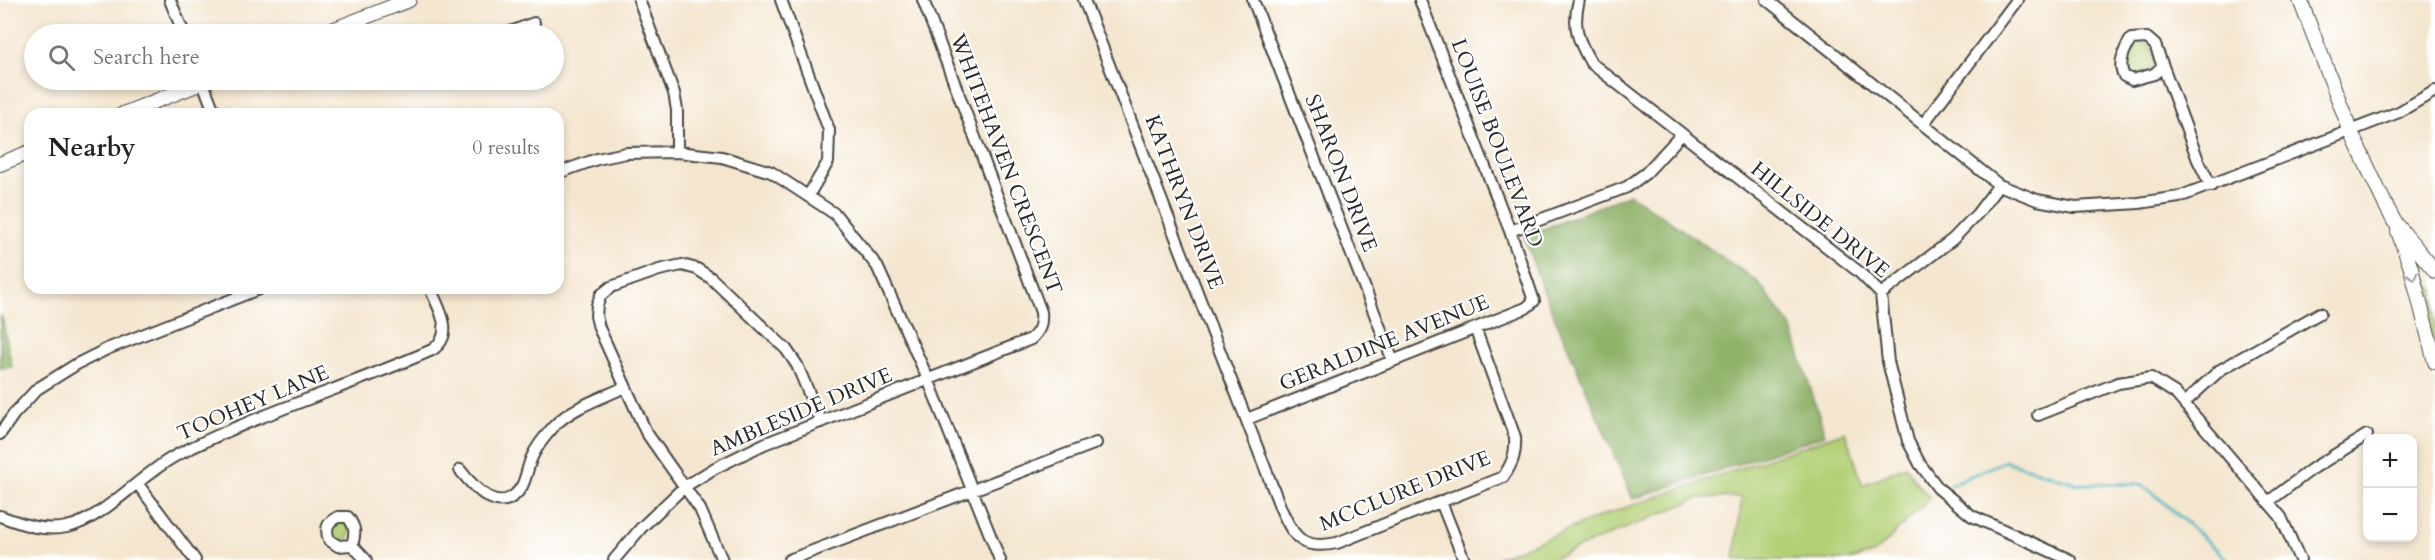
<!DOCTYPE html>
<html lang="en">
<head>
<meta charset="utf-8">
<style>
  :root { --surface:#fff; --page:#f6f6f6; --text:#222; --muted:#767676; --line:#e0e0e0 }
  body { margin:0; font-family:Cardo,serif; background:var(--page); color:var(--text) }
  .controls { position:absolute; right:18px; bottom:18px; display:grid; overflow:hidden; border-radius:12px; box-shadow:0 3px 9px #0003 }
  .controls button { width:54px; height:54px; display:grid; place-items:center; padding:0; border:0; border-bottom:2px solid var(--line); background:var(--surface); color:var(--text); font:30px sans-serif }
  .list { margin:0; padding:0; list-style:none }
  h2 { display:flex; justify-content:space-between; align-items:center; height:78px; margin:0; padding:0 24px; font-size:26px }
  h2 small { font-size:20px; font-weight:400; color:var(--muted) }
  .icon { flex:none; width:33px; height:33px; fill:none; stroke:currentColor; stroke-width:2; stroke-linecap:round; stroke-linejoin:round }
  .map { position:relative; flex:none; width:2435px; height:560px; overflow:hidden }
  .search { position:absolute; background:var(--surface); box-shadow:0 3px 9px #0003; left:24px; top:24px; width:540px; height:66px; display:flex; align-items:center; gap:15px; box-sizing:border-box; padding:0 21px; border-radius:33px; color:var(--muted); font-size:22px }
  .panel { position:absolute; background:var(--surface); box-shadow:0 3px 9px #0003; left:24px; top:108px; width:540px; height:186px; border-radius:18px }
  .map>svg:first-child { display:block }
  .green { fill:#b3d077; stroke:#6f7e51; stroke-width:1.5 }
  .forest { fill:#8eb268; stroke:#5c6e4a; stroke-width:1.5 }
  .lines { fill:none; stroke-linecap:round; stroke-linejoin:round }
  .stream { stroke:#49b6c3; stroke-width:3 }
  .minor-casing { stroke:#494744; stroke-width:14 }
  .major-casing { stroke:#494744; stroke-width:16 }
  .minor { stroke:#fff; stroke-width:10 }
  .major { stroke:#fff; stroke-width:14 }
  .oneway { stroke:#a0a0a0 }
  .labels { text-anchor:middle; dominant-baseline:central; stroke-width:4.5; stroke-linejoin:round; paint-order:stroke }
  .street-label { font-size:21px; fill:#2b2b2b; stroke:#fff }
</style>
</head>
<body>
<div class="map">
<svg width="2435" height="560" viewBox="0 0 2435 560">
  <rect width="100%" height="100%" fill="#fff"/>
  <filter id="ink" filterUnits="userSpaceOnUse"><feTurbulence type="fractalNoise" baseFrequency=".0167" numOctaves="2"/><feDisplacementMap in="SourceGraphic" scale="12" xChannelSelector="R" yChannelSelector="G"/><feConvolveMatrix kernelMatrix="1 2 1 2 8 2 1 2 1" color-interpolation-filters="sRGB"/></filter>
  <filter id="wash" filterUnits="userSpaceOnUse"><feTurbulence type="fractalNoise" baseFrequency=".008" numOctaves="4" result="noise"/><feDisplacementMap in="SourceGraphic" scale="24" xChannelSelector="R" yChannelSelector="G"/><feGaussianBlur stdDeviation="1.35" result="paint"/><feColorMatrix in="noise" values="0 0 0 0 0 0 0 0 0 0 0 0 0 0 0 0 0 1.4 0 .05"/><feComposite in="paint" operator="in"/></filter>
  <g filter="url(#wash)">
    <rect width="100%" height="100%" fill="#f4e6cf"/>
    <!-- green -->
    <path class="green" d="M2136,42L2148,43L2154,54L2156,62L2151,70L2135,75L2128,71L2125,63Z
      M2415,272L2435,290V348Z
      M1845,432L1863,485L1906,466L1915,481L1930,498L1875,553L1850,560H1734L1742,497L1699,498L1549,560H1492L1601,516Z
      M330 531a10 10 0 1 1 20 0a10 10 0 1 1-20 0Z"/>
    <!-- forest -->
    <path class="forest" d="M1630,194L1757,281L1791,326L1825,435L1633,499L1541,285L1524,237Z
      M0,316L2,318L12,367L0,368Z"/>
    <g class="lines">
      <!-- stream -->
      <path class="stream" d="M1950,485L2005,461L2078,484H2138L2151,491L2228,560"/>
    </g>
  </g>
  <g filter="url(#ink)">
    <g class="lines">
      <defs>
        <path id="minor" d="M170,0L184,34
          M639,0L674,93L677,110V152
          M781,0L829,130L828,162L808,196
          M1084,0L1281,509C1295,539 1302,550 1337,543L1503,477C1513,463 1516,453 1515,437L1475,328
          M1253,0L1393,361
          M1579,0C1572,26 1578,41 1591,63L1859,272L1881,294L1888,362L1908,441L1920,464L1938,488L1972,516L2070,560
          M1767,0L1999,185L2037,200L2075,207L2139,203L2179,197L2399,112L2435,91
          M505,34L534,23
          M2163,66L2154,74L2132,80L2124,76C2117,64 2124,50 2131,39L2147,38L2155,45L2198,160L2211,186
          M202,80L215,114
          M383,80H384
          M1924,123L2017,0
          M558,173L597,159L626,153L677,152L722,157L771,172L835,214L877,266L928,379L1000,560
          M1510,231L1627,187L1646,173L1682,134
          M1881,294L1953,239L1977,214L1999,185
          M2184,403L2220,370L2320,313
          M2038,415L2118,383L2151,378L2175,393L2281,517L2300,560
          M1247,419L1526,308L1534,301L1510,231L1420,0
          M0,434L14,414L37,389L77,364L107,349L261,288
          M460,470C474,488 502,519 522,486C527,476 528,464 533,455C538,444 547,434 555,425C573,407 602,398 625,387
          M137,483L195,560
          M1441,502L1464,560
          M2268,502L2312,469L2367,435
          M0,516C22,524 43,532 67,527C104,519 142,473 177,455C259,413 348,387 432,350C456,334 439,309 430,288
          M338,517H348C355,527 356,532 352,545L338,546L329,540C325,528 327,522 338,517Z
          M352,545L366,560
          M614,560L641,528L684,487L715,468L764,444L1031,339C1040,331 1042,324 1041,312L923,0
          M722,560L700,509L646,432L599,328L596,316L597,305L601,295L611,287L659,270L682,265L697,269L711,278L786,349L797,365L821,422
          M789,560L1096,443"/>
        <path id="major" d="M2300,0L2351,132L2385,204L2394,221L2435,271
          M322,34L409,0
          M123,114L209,80
          M0,164L30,152
          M2398,231L2411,268L2435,362"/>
      </defs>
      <!-- minor casing -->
      <use href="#minor" class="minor-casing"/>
      <!-- major casing -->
      <use href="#major" class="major-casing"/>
      <!-- minor -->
      <use href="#minor" class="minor"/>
      <!-- major -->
      <use href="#major" class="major"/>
    </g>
    <!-- one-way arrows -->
    <defs><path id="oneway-chevron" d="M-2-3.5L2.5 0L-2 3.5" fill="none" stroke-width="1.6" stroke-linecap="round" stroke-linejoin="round" transform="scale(1.5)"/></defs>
    <use class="oneway" href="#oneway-chevron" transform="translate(2413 276) rotate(75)"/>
  </g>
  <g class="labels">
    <!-- street labels -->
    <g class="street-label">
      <text transform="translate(1497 143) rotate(69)">LOUISE BOULEVARD</text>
      <text transform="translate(1006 164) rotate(69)">WHITEHAVEN CRESCENT</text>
      <text transform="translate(1341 173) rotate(69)">SHARON DRIVE</text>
      <text transform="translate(1184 202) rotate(69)">KATHRYN DRIVE</text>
      <text transform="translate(1820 220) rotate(39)">HILLSIDE DRIVE</text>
      <text transform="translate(1384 343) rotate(-22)">GERALDINE AVENUE</text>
      <text transform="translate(253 403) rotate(-23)">TOOHEY LANE</text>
      <text transform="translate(801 412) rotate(-23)">AMBLESIDE DRIVE</text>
      <text transform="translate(1405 491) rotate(-22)">MCCLURE DRIVE</text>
    </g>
  </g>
</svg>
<div class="controls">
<button>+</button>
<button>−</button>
</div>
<div class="search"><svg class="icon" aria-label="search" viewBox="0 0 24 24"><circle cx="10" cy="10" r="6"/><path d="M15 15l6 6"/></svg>Search here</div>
<section class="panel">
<h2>Nearby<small>0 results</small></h2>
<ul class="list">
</ul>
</section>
</div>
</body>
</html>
